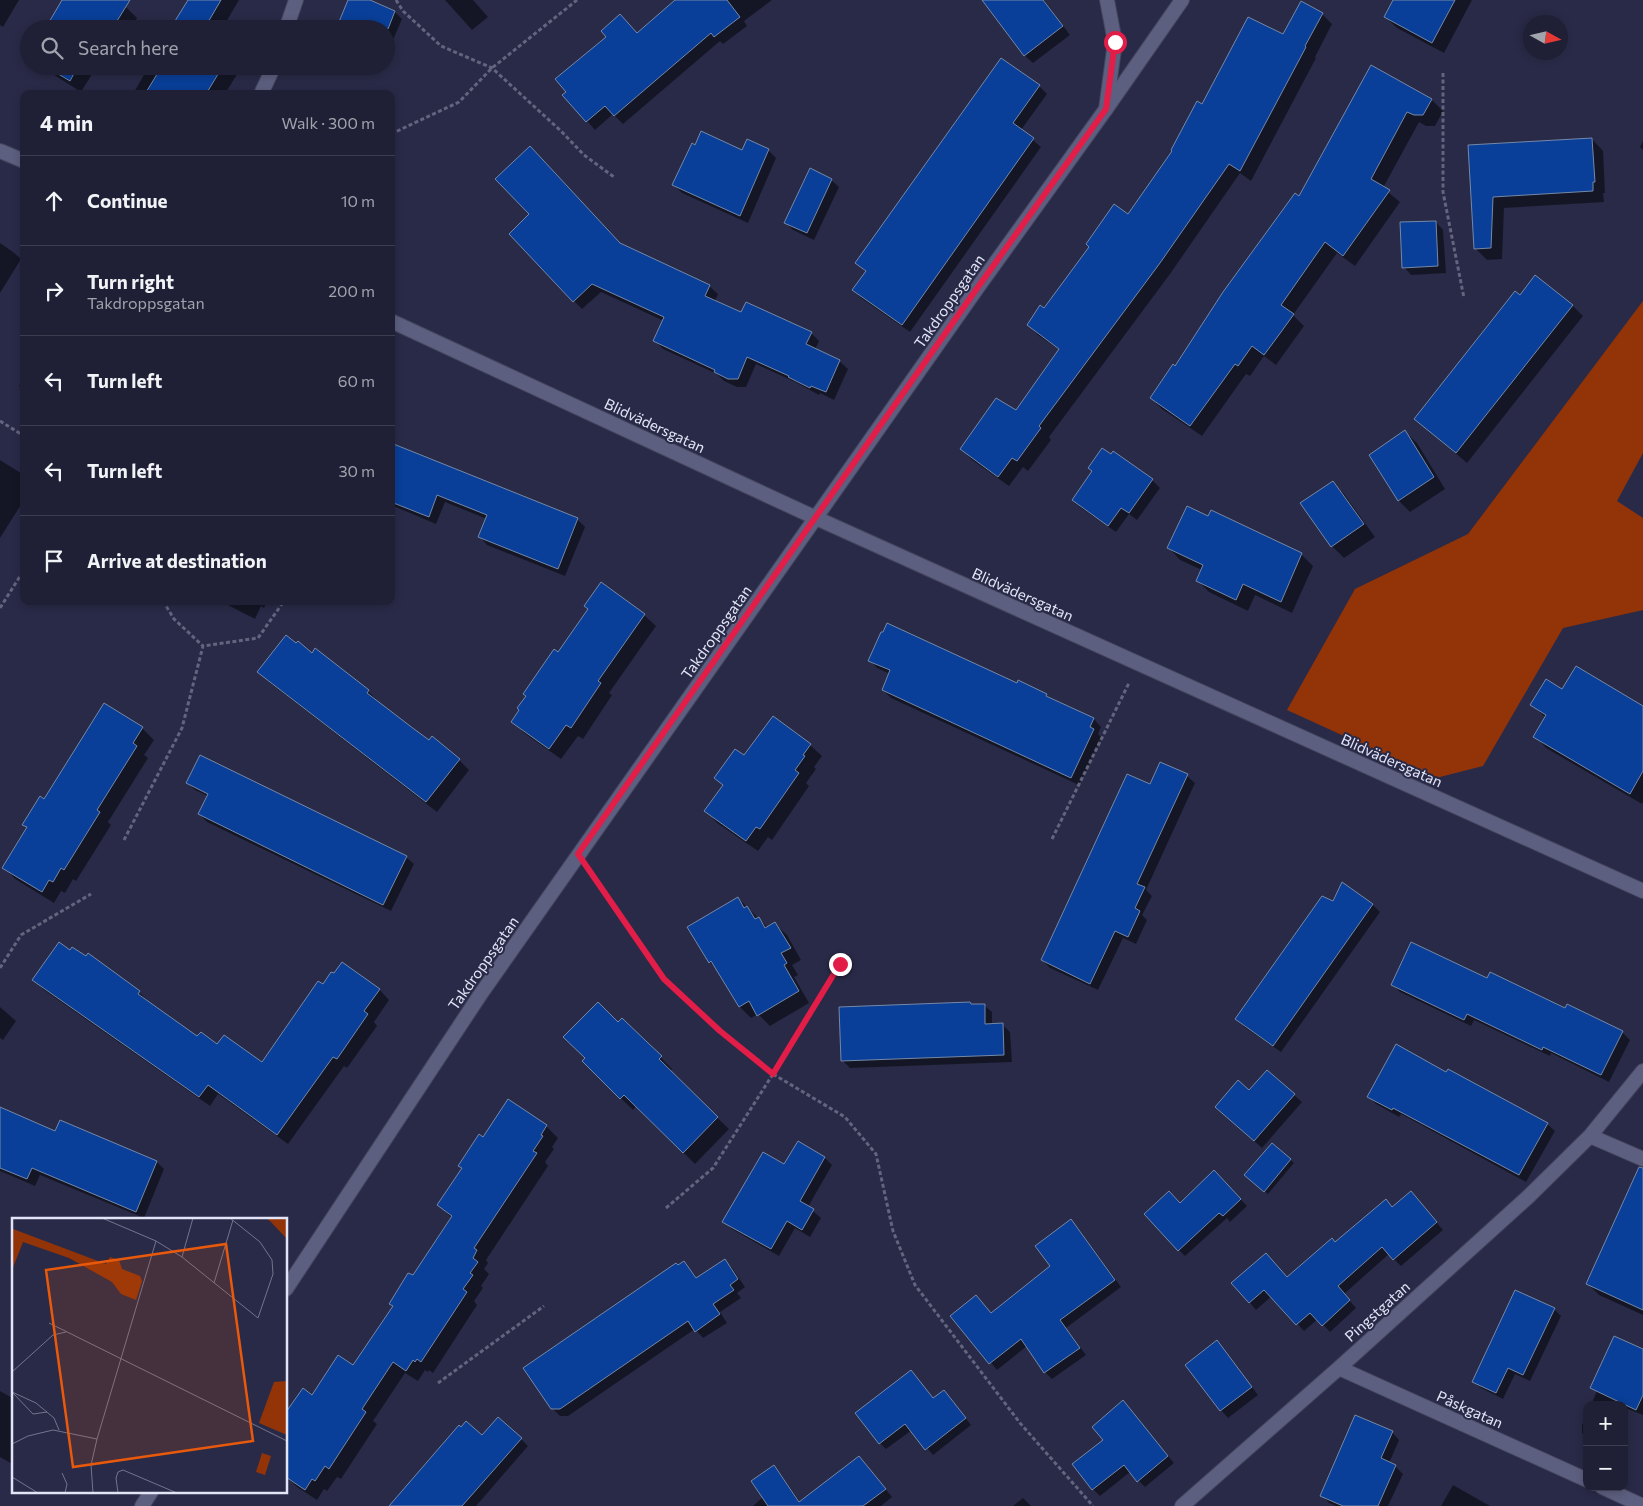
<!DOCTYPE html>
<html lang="en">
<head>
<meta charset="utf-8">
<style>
  :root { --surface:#1f2035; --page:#27283d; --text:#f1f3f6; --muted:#a1a3ad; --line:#3c3e50 }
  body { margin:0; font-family:Commissioner,sans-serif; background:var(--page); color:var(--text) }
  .controls { position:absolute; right:15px; bottom:15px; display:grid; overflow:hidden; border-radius:10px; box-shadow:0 2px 8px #0003 }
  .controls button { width:45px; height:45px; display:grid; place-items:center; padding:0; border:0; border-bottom:1px solid var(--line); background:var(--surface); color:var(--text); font:25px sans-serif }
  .compass { position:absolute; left:1523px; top:15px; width:45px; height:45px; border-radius:50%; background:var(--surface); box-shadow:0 2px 8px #0003; rotate:98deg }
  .stop { position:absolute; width:15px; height:15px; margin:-11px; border:4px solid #e11d48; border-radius:50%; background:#fff }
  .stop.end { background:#e11d48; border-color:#fff; box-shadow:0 1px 5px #0008 }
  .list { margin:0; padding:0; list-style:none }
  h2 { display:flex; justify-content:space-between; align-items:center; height:65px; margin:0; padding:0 20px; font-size:21px }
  h2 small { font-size:16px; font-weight:400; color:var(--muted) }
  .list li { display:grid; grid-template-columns:32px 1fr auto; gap:15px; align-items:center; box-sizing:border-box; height:90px; padding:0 20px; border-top:1px solid var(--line) }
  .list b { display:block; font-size:19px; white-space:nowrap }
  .list p { margin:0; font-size:16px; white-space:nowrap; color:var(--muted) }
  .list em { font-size:16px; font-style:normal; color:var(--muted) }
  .icon { flex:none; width:28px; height:28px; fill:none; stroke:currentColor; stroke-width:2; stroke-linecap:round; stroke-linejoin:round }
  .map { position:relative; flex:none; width:1643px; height:1506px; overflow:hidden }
  .search { position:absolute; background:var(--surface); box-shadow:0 2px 8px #0003; left:20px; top:20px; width:375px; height:55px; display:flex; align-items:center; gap:12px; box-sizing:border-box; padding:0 18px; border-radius:28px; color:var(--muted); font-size:19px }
  .panel { position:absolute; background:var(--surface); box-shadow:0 2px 8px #0003; left:20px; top:90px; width:375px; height:515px; border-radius:10px }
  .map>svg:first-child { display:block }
  .green { fill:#933408 }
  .shadow { fill:#0007 }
  .building { fill:#093f98; stroke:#7588a7 }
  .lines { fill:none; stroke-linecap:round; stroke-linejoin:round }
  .service-casing { stroke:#44445d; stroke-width:16 }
  .minor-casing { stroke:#44445d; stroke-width:16 }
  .path { stroke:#63647e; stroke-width:3; stroke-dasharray:4 2.5; stroke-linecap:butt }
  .service { stroke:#5d5f80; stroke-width:14 }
  .minor { stroke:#5d5f80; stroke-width:14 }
  .route { stroke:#e11d48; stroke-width:6 }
  .labels { text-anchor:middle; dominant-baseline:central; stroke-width:4; stroke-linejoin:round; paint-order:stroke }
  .street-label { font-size:15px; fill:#e2e4f7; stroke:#292a47 }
  .inset-road { fill:none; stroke:#73748d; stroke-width:1 }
  .view { fill:#e8590c; fill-opacity:0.15; stroke:#e8590c; stroke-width:2.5 }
  .inset-edge { fill:none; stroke:#e2e4f7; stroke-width:2.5 }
</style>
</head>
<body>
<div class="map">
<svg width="1643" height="1506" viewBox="0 0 1643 1506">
  <rect width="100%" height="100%" fill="#292a47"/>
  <!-- green -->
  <path class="green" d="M1643,301V453L1617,501L1643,518V610L1563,628L1483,766L1436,778L1287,710L1355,589L1468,534Z"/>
  <!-- shadow -->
  <path class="shadow" d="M0,0H19L3,27L0,25Z
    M75,0H127L125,6L137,18L131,29H45Z
    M189,0H239L222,29H172Z
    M349,0H367L395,12L402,19L389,49L386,48V29Z
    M445,0H473L488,17L472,30Z
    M676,0H772L744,21L747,26L723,44L720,41L623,124L613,114L595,130L564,95Z
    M983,0H1044L1070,35L1033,63L1024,55Z
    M1394,0H1472L1444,53L1397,28L1385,17Z
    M1322,14L1332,24L1315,57L1316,58L1251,181L1240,173L1170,274L1049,437L1051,440L1028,471L1023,467L1009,486L972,460L962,449L1017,412L1060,350L1039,336L1028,325L1128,216L1203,106L1284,36Z
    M40,66H97L81,92Z
    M149,66H242L225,94H133Z
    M1371,67L1432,100L1443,111L1435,126H1426L1419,122L1383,188L1400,202L1355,266L1337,253L1293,315L1304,326L1276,365L1264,356L1250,376L1246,374L1202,436L1162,409L1151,398L1300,198Z
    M1039,86L1047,94L1021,130L1041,147L910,332L861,298L854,290L866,272L856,263Z
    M1592,139L1603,151L1605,193H1603L1604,202L1504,208L1502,259L1487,260L1475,248L1469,146Z
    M1643,141V150L1640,147Z
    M768,150L776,158L748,223L682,193L674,185L743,151Z
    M831,180L839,187L814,240L793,230L785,222Z
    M1436,222L1443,230L1446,273L1411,275L1404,267Z
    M0,243L13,252L21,259L0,293Z
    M620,244L709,286L718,294L715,301L741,314L811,333L819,341L815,350L839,361L848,369L834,400L820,393L819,395L795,382L756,364L746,387H737L724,381L717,374L663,349L654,340L664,321L601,292L582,309L574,301Z
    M1521,297L1573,306L1583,316L1467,463L1415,419Z
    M24,377V391L19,386Z
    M1405,432L1417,443L1445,489L1410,512L1399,501L1371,456Z
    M391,444L577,519L585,527L565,576L487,545L480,537L487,519L445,502L436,524L391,505Z
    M0,460L24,475V500L0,538Z
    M1152,480L1160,488L1137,520L1129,514L1116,532L1081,508L1073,500Z
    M1332,482L1344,494L1375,537L1344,558L1332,546Z
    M1211,512L1302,555L1313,566L1292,613L1255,595L1248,611L1209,592L1198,581L1202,570L1180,560L1169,548L1209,517Z
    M220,601H267L264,608L261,606L255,619Z
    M644,615L656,626L609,693L612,695L583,739L578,736L561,759L524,733L513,722L558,654Z
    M883,634L1046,695L1051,699L1094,719L1101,727L1098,734L1101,737L1079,785L891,698L883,690L890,674L877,668L870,660Z
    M313,654L368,691L378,701L377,702L429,742L459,760L469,770L437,812L269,682L259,672Z
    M1563,690L1643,707V802L1642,804L1546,748L1535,736L1546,718L1532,705Z
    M142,728L154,740L144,755L148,758L108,822L111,825L76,881L73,879L65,893L61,891L54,903L15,879L4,867L28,829L24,825L45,800Z
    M810,745L822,756L814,767L816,769L806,783L809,786L772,840L768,837L758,851L717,823L706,811L724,786L716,778L745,757Z
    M1160,764L1187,776L1195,783L1146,890L1152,896L1142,915L1147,920L1136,944L1123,938L1098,990L1050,968L1042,960L1151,786Z
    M187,783L406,857L414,864L391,911L207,822L199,814L208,796L195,790Z
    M738,898L768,928L775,924L787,935L801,960L792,965L798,975L794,977L809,1003L770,1026L758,1014L751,1018L740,1007L718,971L710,962Z
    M1334,902L1372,904L1380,912L1281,1052L1244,1027L1236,1019Z
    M34,980L139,992L149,1002L198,1038L262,1064L323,986L379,989L389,1000L374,1022L377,1026L347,1068L344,1066L288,1144L218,1094L210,1106L44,990Z
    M1487,980L1622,1032L1630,1040L1609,1082L1551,1053L1550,1056L1474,1020L1471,1026L1400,992L1392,984Z
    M972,1005H984L992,1012V1025H1003L1010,1032L1012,1062L850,1068L842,1060Z
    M0,1007L16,1021L3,1040L0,1038Z
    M618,1024L646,1042L672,1069L670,1072L729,1129L695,1164L636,1106L633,1110L583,1061Z
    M1446,1073L1547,1124L1555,1131L1526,1182L1401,1114L1399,1117L1376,1104L1368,1096Z
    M1250,1092L1294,1095L1302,1102L1262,1148L1216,1107Z
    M508,1101L546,1126L558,1138L552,1147L554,1149L545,1162L548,1166L486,1260L488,1263L484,1269L489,1274L481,1286L483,1288L474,1301L477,1305L433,1373L429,1370L428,1372L425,1370L418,1381L405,1373L373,1421L377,1424L341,1479L337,1477L327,1491L324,1489L317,1500L297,1487L286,1476L353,1367L452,1218L439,1205L463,1169L459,1165L483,1138Z
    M0,1108L56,1133L80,1129L157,1162L164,1169L144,1218L40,1175L35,1186L0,1171Z
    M1272,1144L1294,1163L1268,1194L1249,1178Z
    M825,1158L832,1165L808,1207L821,1218L810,1237L795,1228L779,1256L732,1229L724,1222L785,1166Z
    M1214,1172L1247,1206L1230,1222L1227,1218L1185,1256L1179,1250L1180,1204Z
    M1418,1200L1443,1230L1401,1266L1389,1254L1344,1294L1356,1308L1330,1332L1318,1319L1304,1331L1272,1296L1256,1310L1233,1283L1288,1279L1335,1243L1393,1208Z
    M1643,1201V1315L1599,1295L1588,1284Z
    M1071,1221L1078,1228L1121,1287L1066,1328L1086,1355L1052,1379L1045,1372L1027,1346L997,1370L952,1316L991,1314L1051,1266Z
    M724,1260L732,1268L745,1287L737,1293L741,1298L720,1312L727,1323L703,1338L695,1329L568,1416H560L552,1408L684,1262L697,1278Z
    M1554,1309L1561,1316L1530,1381L1515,1374L1503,1399L1481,1388L1474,1382Z
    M1217,1342L1224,1350L1258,1395L1228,1418L1221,1410Z
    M1643,1351V1415L1628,1409L1624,1417V1405H1591L1606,1369Z
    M911,1372L934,1399L950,1398L971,1425L933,1455L912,1430L886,1449L880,1443Z
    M0,1391L14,1399V1465L0,1457Z
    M1129,1409L1174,1463L1145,1487L1130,1472L1100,1496L1093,1489L1104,1440Z
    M1587,1414V1438L1582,1433V1425Z
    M461,1429L483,1437L521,1439L528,1446L476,1506H390Z
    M1392,1432L1399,1440L1389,1463L1395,1466L1403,1474L1388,1506H1336L1329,1503L1322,1495Z
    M866,1465L892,1497L881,1506H810Z
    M774,1466L780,1473L803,1506H753L763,1497Z
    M1453,1485L1490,1506H1441Z
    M1023,1498L1031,1506H1013Z"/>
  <!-- building -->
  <path class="building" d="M62,0H130L112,29H45Z
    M188,0H221L204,29H170Z
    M348,0H370L395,11L388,29H336Z
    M675,0H727L740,17L714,37L711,33L614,116L605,106L586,122L562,95L566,92L555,79L606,37L601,31L620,14L637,33Z
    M982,0H1043L1063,26L1024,56Z
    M1393,0H1455L1432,43L1384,17Z
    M1301,1L1323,13L1305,46L1306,47L1240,171L1229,164L1160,263L1039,426L1041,428L1017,461L1012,458L998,477L960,449L996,398L1016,410L1059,349L1027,325L1040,305L1044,308L1089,247L1086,244L1114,204L1128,214L1172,151L1171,150L1197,101L1202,104L1248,17L1283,34Z
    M1001,58L1040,85L1013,123L1034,138L902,325L852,290L866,271L855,263Z
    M1371,65L1432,99L1423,115H1414L1407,112L1371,179L1390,190L1343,256L1325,242L1281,305L1294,314L1281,332L1264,355L1252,346L1238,366L1235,364L1190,426L1150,398L1173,364L1175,366L1223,292L1295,193L1299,196Z
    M45,66H78L70,81Z
    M162,66H223L206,94H145Z
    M701,131L742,150L747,139L769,149L740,216L672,185L692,143L695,145Z
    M1592,138L1595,182H1593V191L1493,197L1491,248L1474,249L1468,145Z
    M530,146L620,243L710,285L705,296L741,312L746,302L812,332L806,344L840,360L826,392L811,386L810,388L788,377L789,376L747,357L738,379H728L714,372L715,370L653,341L664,317L592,284L573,302L509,234L529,214L495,179Z
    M810,168L832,179L807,233L784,223Z
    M1436,221L1438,266L1402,268L1400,222Z
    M1535,275L1573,305L1456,453L1414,419L1515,291L1520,295Z
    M1405,430L1434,477L1398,501L1369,455Z
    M391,443L578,518L558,569L478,537L487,515L437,495L429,517L391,502Z
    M1102,448L1111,454L1113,451L1153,479L1129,513L1121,508L1108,526L1072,500L1092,471L1088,468Z
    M1333,481L1364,524L1331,547L1300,503Z
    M1187,506L1208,516L1211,510L1302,553L1281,602L1243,584L1236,600L1196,581L1203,565L1167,548Z
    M601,582L645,614L598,681L601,683L571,728L566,725L549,749L511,722L519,710L517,708L526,696L523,694L554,649L558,652L588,609L584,606Z
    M887,623L1017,683L1018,680L1047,694L1046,696L1094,718L1090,727L1094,729L1071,778L882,690L890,670L868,661L881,632H883Z
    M286,635L296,643L298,641L312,653L315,648L369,690L367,693L414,729L429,740L432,736L460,759L426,802L257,672Z
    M1576,666L1643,706V771L1630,794L1533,737L1546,715L1530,705L1546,679L1562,689Z
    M104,703L143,727L133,743L137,746L97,810L100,812L64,870L61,868L53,882L49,880L42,892L2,868L27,827L22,825L40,796L44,799Z
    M773,716L811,744L803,755L805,756L795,770L799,773L760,829L756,827L746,841L704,811L723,785L714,778L735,749L744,755Z
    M200,755L407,856L383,905L198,814L208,794L186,783Z
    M1160,762L1188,774L1137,884L1145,887L1135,908L1140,911L1128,937L1115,931L1090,984L1041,960L1127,774L1150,784Z
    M1342,882L1373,904L1273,1046L1235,1019L1322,896L1333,901Z
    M738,897L744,908L747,906L755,919L759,917L765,928L775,922L791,948L781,953L787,963L784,965L799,991L757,1016L749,1001L739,1007L711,961L709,963L687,927Z
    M59,942L70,950L72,947L86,956L88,953L140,991L138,994L197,1036L201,1032L217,1044L224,1035L262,1062L318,981L323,984L331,972L334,973L342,962L380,989L364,1011L368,1014L337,1059L333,1057L277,1135L208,1085L199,1097L32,980Z
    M1411,942L1487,978L1490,972L1565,1008L1567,1004L1623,1031L1601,1075L1543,1047L1542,1050L1467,1014L1464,1020L1391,985Z
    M598,1002L618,1022L622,1018L647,1042L662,1056L659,1059L718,1117L683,1153L624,1095L620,1099L582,1061L585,1058L563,1037Z
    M970,1002L971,1004H985V1024L1003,1023L1004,1055L841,1061L839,1007Z
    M1396,1044L1446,1072L1448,1069L1548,1123L1519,1175L1393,1108L1392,1110L1367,1097Z
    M1267,1070L1295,1094L1254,1141L1215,1107L1238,1080L1249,1090Z
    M508,1099L547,1125L541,1135L543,1136L533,1151L537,1153L474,1248L477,1250L473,1258L478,1262L470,1273L473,1275L463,1289L467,1292L421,1362L417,1359L415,1362L413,1360L406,1371L393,1362L362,1409L366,1412L329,1469L325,1466L315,1481L312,1479L305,1490L286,1477V1412L303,1388L312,1395L338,1355L353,1365L393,1306L389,1304L408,1273L413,1275L452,1216L437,1205L462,1168L458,1166L479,1134L483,1137Z
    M0,1107L55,1131L60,1120L157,1161L136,1212L32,1168L27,1179L0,1168Z
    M798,1141L825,1157L800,1201L814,1209L802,1230L787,1221L771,1249L722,1222L763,1152L784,1164Z
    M1272,1143L1291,1159L1264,1192L1244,1175Z
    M1639,1167L1643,1168V1310L1586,1284Z
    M1214,1170L1241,1199L1223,1216L1219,1213L1178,1251L1144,1214L1169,1191L1180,1203Z
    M1411,1191L1437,1222L1393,1260L1382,1247L1338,1286L1350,1300L1322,1326L1310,1313L1296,1325L1264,1290L1249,1303L1231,1283L1266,1253L1287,1277L1332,1238L1335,1242L1386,1199L1392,1207Z
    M1071,1219L1115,1280L1060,1320L1080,1348L1044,1373L1021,1339L989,1364L950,1316L976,1295L991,1313L1050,1266L1035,1246Z
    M725,1259L738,1279L730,1285L734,1290L713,1304L720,1314L695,1332L688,1321L560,1409H551L523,1368L676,1263L678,1265L684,1261L696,1278Z
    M1515,1290L1555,1308L1523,1375L1508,1368L1496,1393L1472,1382Z
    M1614,1336L1643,1349V1395L1636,1410L1590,1388Z
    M1217,1340L1252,1387L1220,1411L1185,1365Z
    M911,1370L933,1398L944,1390L966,1418L925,1450L905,1424L879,1444L855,1413Z
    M1123,1400L1168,1456L1137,1482L1124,1465L1092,1490L1072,1464L1103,1440L1092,1427Z
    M1355,1415L1393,1431L1381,1458L1396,1465L1378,1506H1343L1320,1496Z
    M498,1417L522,1438L462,1506H389L459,1425L461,1427L466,1421L482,1435Z
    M859,1456L886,1489L863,1506H768L751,1481L774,1465L799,1502Z"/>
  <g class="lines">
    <defs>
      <path id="service" d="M1106,109L1115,42L1107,0"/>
      <path id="minor" d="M286,29L296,0
        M261,94L274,66
        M0,151L24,161
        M391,321L816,518L1643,891
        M1590,1136L1643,1159
        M286,1289L480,995L978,287L1106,109L1182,0
        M1339,1368L1587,1480
        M1602,1487L1643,1506
        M142,1506L151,1492
        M1182,1506L1339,1368L1528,1197L1590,1136L1643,1071"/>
    </defs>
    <!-- service casing -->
    <use href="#service" class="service-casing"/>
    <!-- minor casing -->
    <use href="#minor" class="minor-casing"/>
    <!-- path -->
    <path class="path" d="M396,0L403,11L441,46L492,68L561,131L584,155L614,177
      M1443,73V192L1464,298
      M391,134L459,102L492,68L577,0
      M0,421L24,436
      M163,601L174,619L203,646
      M0,608L24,570
      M1052,839L1129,683
      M124,840L182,728L203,646L258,638L284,601
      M592,873L664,979L720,1031L773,1074L845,1117L876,1154L893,1231L915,1285L1020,1423L1093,1506
      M0,968L21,935L91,894
      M666,1208L713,1168L773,1074L840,964
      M438,1383L544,1306"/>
    <!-- service -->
    <use href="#service" class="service"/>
    <!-- minor -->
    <use href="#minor" class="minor"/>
  </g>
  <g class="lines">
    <!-- route -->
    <path class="route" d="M840,964L773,1074L720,1031L664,979L578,854L978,287L1106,109L1115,42"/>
  </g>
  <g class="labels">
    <!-- street labels -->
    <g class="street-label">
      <text transform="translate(949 301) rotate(-55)">Takdroppsgatan</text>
      <text transform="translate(655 425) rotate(25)">Blidvädersgatan</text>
      <text transform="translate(1023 594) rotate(24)">Blidvädersgatan</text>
      <text transform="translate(716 632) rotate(-55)">Takdroppsgatan</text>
      <text transform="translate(1392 760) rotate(24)">Blidvädersgatan</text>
      <text transform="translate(483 963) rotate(-55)">Takdroppsgatan</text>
      <text transform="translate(1377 1311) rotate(-42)">Pingstgatan</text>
      <text transform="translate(1470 1409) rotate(24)">Påskgatan</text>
    </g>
  </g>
  <!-- overview -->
  <g transform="translate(12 1218)">
    <rect width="275" height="275" fill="#292a47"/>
    <path d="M254,0H275V21L258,3ZM1,11L94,46L98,39L107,42L110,51L128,58L130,63L124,82L109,76L100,64L57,40L11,24L0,52ZM275,163V217L247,205L262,164ZM250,235L259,238L253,257L244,254Z" fill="#933408"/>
    <path class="inset-road" d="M90,0L144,23L170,39L246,100L261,56L260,42L248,24L218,0M170,39L181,0M202,65L221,2M37,105L275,223M0,154L41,117L54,114M35,194L21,196L0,174L24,185L42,200L47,212M0,226L16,218L41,212L85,221M50,255L55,266L53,275M0,259L26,275M81,275L79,247L85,221L144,23M106,275L104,260L106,254L111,252L165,275"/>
    <path class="view" d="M214,26L241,223L61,249L34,52Z"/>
    <rect width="275" height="275" class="inset-edge"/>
  </g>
</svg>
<div class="controls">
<button>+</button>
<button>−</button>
</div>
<svg class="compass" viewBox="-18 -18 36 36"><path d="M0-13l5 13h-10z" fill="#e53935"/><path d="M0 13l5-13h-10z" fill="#a1a3ad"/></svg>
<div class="stop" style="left:1115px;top:42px"></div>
<div class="stop end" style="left:840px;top:964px"></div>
<div class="search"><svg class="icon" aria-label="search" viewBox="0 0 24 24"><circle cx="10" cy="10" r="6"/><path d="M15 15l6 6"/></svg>Search here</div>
<section class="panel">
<h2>4 min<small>Walk · 300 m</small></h2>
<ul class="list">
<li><svg class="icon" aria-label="ahead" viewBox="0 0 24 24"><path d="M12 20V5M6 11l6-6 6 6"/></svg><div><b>Continue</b></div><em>10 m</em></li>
<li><svg class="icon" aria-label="right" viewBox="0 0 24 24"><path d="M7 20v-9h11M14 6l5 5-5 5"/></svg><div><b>Turn right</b><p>Takdroppsgatan</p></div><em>200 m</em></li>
<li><svg class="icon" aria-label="left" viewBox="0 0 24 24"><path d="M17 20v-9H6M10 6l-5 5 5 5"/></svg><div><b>Turn left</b></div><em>60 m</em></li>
<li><svg class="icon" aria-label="left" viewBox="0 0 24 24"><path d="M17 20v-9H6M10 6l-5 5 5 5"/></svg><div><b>Turn left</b></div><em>30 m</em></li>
<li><svg class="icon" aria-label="arrive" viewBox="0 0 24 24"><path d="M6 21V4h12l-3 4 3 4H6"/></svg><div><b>Arrive at destination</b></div></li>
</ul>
</section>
</div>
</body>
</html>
